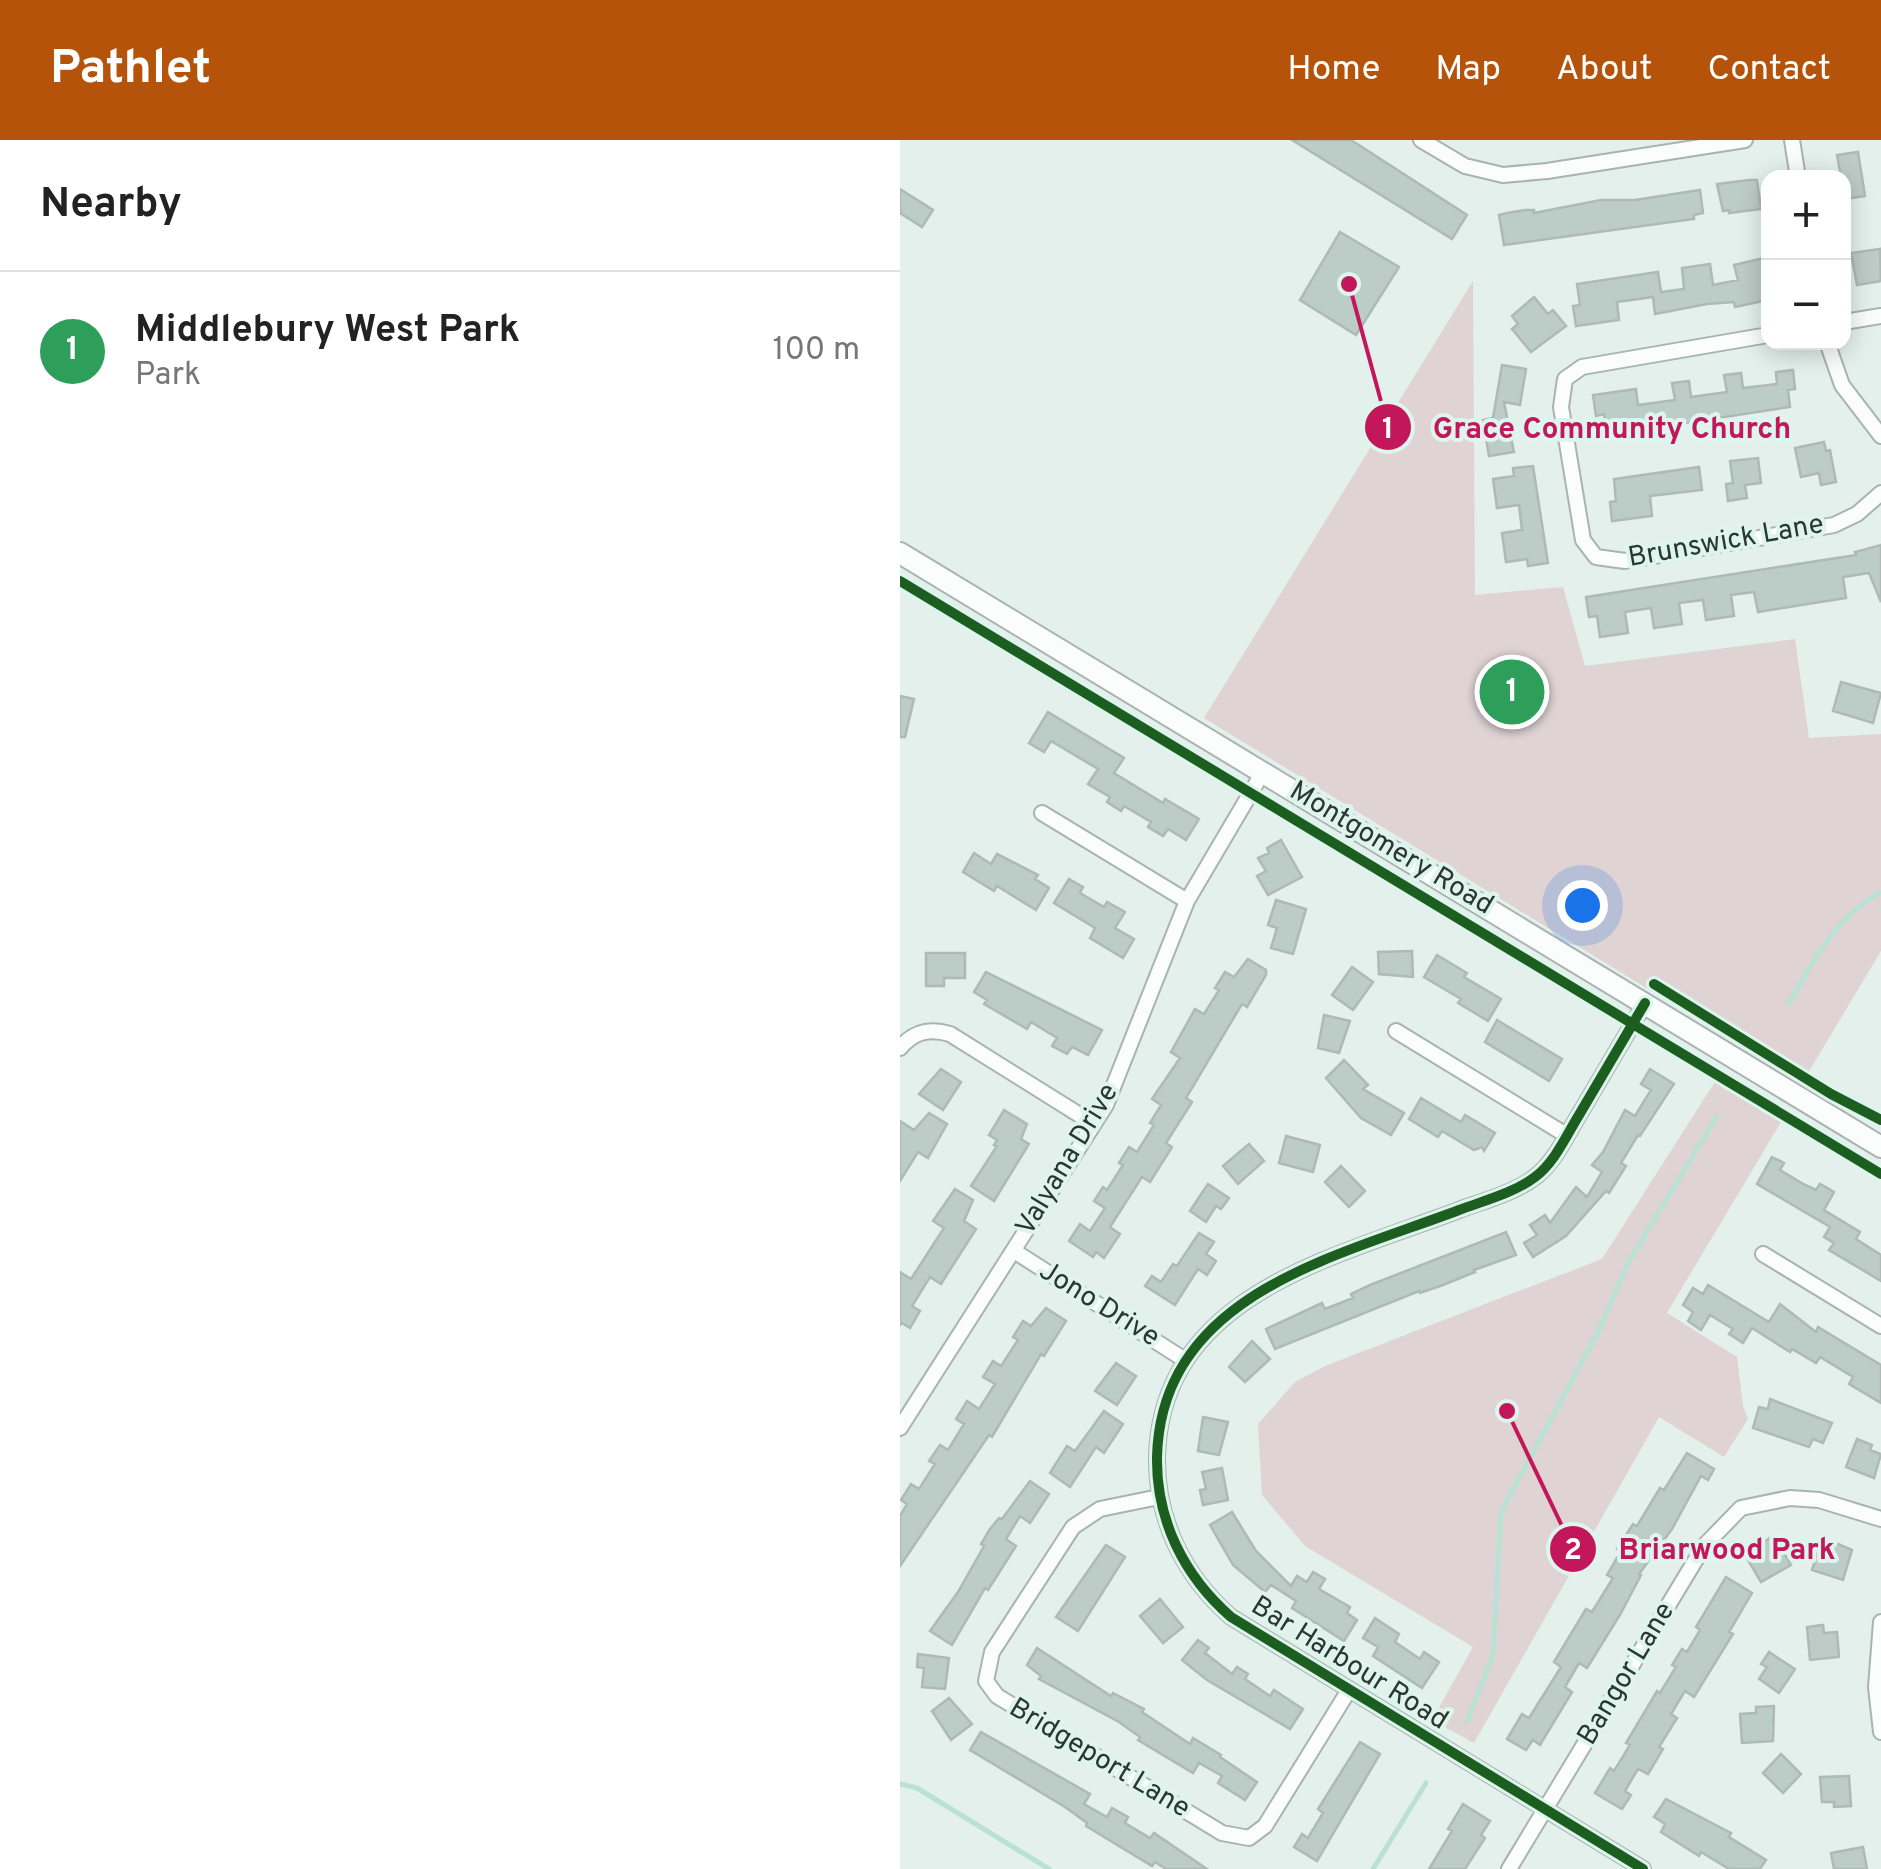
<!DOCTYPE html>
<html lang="en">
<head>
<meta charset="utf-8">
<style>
  :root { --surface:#fff; --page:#f2f2f2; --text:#222; --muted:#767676; --line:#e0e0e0; --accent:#b45309 }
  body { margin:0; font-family:Overpass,sans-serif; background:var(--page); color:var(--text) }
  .controls { position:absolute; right:30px; top:30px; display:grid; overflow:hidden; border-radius:20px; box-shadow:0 5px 25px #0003 }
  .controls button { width:90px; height:90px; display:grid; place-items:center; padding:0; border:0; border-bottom:2px solid var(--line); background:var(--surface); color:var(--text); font:50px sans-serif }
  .you { position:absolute; left:682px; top:765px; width:35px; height:35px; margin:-25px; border:8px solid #fff; border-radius:50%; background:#1a73e8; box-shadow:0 0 0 15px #1a73e833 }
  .badge { display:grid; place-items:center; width:65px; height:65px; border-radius:50%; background:var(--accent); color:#fff; font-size:32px; font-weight:700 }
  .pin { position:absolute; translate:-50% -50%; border:5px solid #fff; box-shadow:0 2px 10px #0006 }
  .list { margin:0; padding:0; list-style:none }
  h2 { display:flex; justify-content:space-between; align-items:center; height:130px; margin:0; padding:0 40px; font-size:42px }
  h2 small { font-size:32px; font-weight:400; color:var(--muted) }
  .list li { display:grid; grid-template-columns:65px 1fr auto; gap:30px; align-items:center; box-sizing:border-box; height:160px; padding:0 40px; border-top:2px solid var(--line) }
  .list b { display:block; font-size:38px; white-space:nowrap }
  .list p { margin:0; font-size:32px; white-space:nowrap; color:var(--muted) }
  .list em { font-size:32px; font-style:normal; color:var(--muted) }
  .map { position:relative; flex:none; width:981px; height:1729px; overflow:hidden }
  header { display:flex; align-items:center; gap:60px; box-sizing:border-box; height:140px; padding:0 50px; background:var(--accent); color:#fff }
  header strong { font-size:48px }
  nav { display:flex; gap:55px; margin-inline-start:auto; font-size:35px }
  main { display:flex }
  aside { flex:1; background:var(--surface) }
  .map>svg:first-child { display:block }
  .green { fill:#dfd3d4 }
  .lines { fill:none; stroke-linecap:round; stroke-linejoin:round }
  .stream { stroke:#bae1d5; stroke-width:5 }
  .building { fill:#bcccc7; stroke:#afb9b6; stroke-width:2.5 }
  .street-casing { stroke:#a9b3b0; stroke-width:18 }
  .secondary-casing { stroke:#a9b3b0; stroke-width:24 }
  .street { stroke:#fbfdfc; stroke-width:14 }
  .secondary { stroke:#fbfdfc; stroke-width:20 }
  .cycleway-casing { stroke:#def5ed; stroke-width:16 }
  .cycleway { stroke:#1b5e20; stroke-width:10 }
  .labels { text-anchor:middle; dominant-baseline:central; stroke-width:8; stroke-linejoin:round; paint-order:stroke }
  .street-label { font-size:28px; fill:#2c3532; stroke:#def5ed }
  .leader { fill:none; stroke:#c2185b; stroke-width:4 }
  .callout-dot { fill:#c2185b; stroke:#def5ed; stroke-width:4 }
  .mark-label { font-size:30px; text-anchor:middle; font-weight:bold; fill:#fff }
  .callout-label { font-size:30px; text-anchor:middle; font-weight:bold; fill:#c2185b; stroke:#def5ed; stroke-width:8; stroke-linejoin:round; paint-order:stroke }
</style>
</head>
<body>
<header>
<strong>Pathlet</strong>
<nav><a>Home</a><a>Map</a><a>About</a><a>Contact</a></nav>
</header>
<main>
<aside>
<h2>Nearby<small></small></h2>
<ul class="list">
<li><span class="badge" style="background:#2e9e5b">1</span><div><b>Middlebury West Park</b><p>Park</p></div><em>100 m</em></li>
</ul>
</aside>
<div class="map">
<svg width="981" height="1729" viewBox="0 0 981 1729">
  <rect width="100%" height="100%" fill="#e3f0ec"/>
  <!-- green -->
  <path class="green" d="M573,141L575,455L663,447L685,526L895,499L909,598L981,594V811L902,943L304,578Z
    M818,937L884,977L767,1173L837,1217L843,1266L848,1279L824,1317L759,1277L574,1603L532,1580L573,1507L405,1406L362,1355L358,1284L395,1242L425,1226L702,1119Z"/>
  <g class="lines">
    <!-- stream -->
    <path class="stream" d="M889,863C914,820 936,776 981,752
      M567,1581L593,1515L601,1372L698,1192L729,1121L817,976
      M0,1644L17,1648L149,1729
      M473,1729L526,1643"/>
  </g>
  <!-- building -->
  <path class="building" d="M392,0H451L567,75L552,99Z
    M958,12L965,56L945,59L937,15Z
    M849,40H857L861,69L829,73V70L823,71L817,44Z
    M0,49L33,70L22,87L0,73Z
    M800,50L803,73L794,75V79L604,105L599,75L607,73L625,70H634V73L701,60H735Z
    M440,92L499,127L456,195L400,160Z
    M980,109L981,141L957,145L951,113Z
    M864,118L868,131V160L835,167L834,162L807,164L755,174L753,157L717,162L719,180L676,186L673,166L680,165L677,144L758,132L761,152L784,149L782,128L810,124L813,145L838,140L834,125Z
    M634,157L648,174L653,170L666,186L631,212L612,189L618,184L612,176Z
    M602,225L626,229L620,265L604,262L614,312L589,316L583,280L593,278Z
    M893,230L895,249L888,250L890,267L707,295L704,274L696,276L693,255L736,249L738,265L775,260L772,243L789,241L791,257L827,252L824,235L841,233L843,248L877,244L876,232Z
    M924,302L926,311L930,310L936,342L921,345L919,333L901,337L895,308Z
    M858,318L861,343L845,345L847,358L828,361L826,344L833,343L830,321Z
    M633,326L648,423L628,426L627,419L606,422L602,393L622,390L619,365L597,368L593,339L614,336L613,328Z
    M799,327L802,350L750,356L752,376L712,381L710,362L716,361L714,339Z
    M981,405V462L969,433L943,437L946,458L858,472L854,452L831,455L834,476L806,480L803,460L779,463L782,484L754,488L751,468L725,472L728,493L700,497L697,476L689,477L686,457L956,415L955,412Z
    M941,542L981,553L973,583L933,571Z
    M0,556L14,559L5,597H0Z
    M148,572L224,618L214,633L263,663L265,659L299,679L286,700L268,689L263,696L248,687L251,682L224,666L221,671L207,662L210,657L188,644L198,629L151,601L144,612L129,603Z
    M381,700L402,737L368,755L357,736L366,731L358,718L369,713L367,708Z
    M74,713L91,724L97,714L138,735L135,739L149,748L136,770L97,746L94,751L63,732Z
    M169,739L183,747L180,753L204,767L207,762L225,772L215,788L234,799L223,818L190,798L195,788L154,763Z
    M376,760L406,769L393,814L371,808L377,788L368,785Z
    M512,811L513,837L479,834L478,812Z
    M26,813H65V838H44V846H26Z
    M537,815L567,833L564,837L601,859L588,881L558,863L561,859L524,837Z
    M348,819L366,830V835L347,867L342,864L286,958L292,962L266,1003L272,1007L250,1042L242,1037L210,1087L220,1094L204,1118L196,1112L193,1117L169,1101L180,1084L190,1091L205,1068L194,1061L203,1047L207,1050L223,1025L219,1023L229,1007L237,1012L254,985L250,983L261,965L252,959L280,918L271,912L295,869L304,874L319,850L315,848L325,832L334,837Z
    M452,827L473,842L453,870L432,855Z
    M86,832L202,890L188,915L172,907L167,914L152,906L157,898L131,882L127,889L84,864L87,860L74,852Z
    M424,875L450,881L439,913L418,908Z
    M597,880L662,919L649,941L585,902Z
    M444,920L468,945L463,949L504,973L491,995L461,978L426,938Z
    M41,929L61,942L43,970L19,954Z
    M750,929L774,944L740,996L738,995L721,1023L726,1026L709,1053L706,1051L666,1096L633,1117L624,1103L637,1095L630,1085L645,1075L650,1083L676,1047L687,1057L702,1032L692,1025L703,1012L725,970L735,976L751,950L741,944Z
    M521,958L561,982L565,975L595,993L584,1011L582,1007L574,1010L542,991L538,997L509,979Z
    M104,970L127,984L121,999L129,1004L94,1061L71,1046L97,1006L94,1005L97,1000L89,995Z
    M29,973L47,984L28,1018L18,1012L0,1041V981L14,990Z
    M386,996L420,1005L413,1032L379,1023Z
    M349,1004L364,1021L338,1044L323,1026Z
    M872,1017L884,1023L880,1030L905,1045L916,1050L920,1044L934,1052L924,1070L960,1092L956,1099L981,1115V1141L929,1110L934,1103L924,1097L930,1087L857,1044Z
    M441,1026L465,1051L449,1067L425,1042Z
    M308,1044L329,1058L321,1069L316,1066L306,1082L290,1071Z
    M55,1049L73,1060L64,1081L76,1089L41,1144L30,1137L12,1166L20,1171L10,1188L2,1183L0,1185V1132L11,1139L44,1088L33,1081Z
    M606,1092L616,1115L574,1130L575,1132L543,1145L520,1153L519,1151L375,1209L366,1189L422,1163L425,1169L453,1158L451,1154L470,1145Z
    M299,1093L314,1102L306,1114L316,1121L307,1135L298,1129L275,1165L245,1146L252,1136L261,1142L273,1124L277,1126Z
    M808,1145L869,1182L880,1164L916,1192L918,1187L981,1225V1263L949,1244L953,1237L920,1217L916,1223L892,1209L890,1212L852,1188L843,1203L829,1194L833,1189L810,1175L801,1190L788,1181L793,1172L783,1165L793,1148L803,1154Z
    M146,1168L166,1181L144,1216L141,1214L92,1297L89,1295L0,1426V1376L7,1364L1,1360L11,1344L19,1349L35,1324L29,1321L40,1305L48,1310L64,1284L56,1279L67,1261L79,1269L95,1244L83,1237L93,1221L101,1226L118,1200L113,1197L123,1181L131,1186Z
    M352,1201L370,1219L345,1242L329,1227Z
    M216,1223L236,1236L217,1265L195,1251Z
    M870,1259L932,1283L923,1303L913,1299L909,1307L853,1288L859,1267L868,1269Z
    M204,1271L223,1284L204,1313L196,1307L170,1347L150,1333L167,1306L175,1311Z
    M303,1277L328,1282L319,1315L298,1311Z
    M957,1299L972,1305L970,1310L981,1314L974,1338L946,1327Z
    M787,1313L814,1329L808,1340L801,1336L772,1389L739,1434L741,1435L720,1475L687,1528L679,1523L665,1547L672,1552L640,1605L633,1600L626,1610L607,1599L622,1574L629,1578L661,1527L654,1522L686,1469L692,1472L713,1438L707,1435L721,1411L717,1409L733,1384L737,1386L760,1348L764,1350Z
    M322,1328L328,1360L303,1365L300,1350L306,1349L302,1332Z
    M130,1341L149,1354L130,1383L120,1376L106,1399L116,1406L88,1450L85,1448L52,1505L30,1491L58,1452L84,1406L81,1404L90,1389L99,1378L102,1379Z
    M332,1372L356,1411L391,1446L397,1436L407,1442L413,1432L425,1439L419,1449L450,1467L447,1473L457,1480L444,1501L392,1468L396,1461L371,1445L365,1452L333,1425L310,1385Z
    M874,1395L891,1425L861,1442L845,1415Z
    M922,1397L952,1410L943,1440L912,1430Z
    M206,1405L225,1417L178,1491L156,1477Z
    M826,1437L852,1453L829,1492L833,1494L794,1557L785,1551L771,1574L777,1578L759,1607L763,1609L748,1634L738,1629L725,1651L731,1655L722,1669L695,1653L710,1628L714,1631L730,1605L726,1603L757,1551L760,1553L776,1527L772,1525L782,1509L787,1512L800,1490L796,1487Z
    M260,1459L283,1487L263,1503L240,1476Z
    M475,1478L499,1494L495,1502L520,1519L524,1512L539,1522L522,1548L473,1516L478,1507L463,1498Z
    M923,1485L924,1493L937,1492L939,1517L910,1520L907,1487Z
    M298,1500L309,1508L305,1513L332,1534L337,1527L348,1534L345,1539L370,1556L374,1550L403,1569L390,1589L307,1540L282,1520Z
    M137,1508L211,1556L213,1553L244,1569L242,1572L290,1604L293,1598L321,1615L320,1617L357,1642L345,1660L318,1643L322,1636L299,1623L293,1633L238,1600L240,1597L219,1582L139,1539L141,1536L127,1525Z
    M869,1512L895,1529L879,1553L859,1539L867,1527L861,1524Z
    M18,1514L49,1518L45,1549L22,1547L24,1528L17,1527Z
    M49,1558L72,1584L51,1600L32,1571Z
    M874,1566L873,1601L842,1603L840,1574L856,1573V1567Z
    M81,1592L190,1654L184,1664L207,1677L212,1668L228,1677L225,1683L250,1698L254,1693L307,1729H266L255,1722L252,1726L186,1686L187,1683L165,1667L70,1610Z
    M460,1602L480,1614L417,1721L394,1707L402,1694L408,1698L423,1673L418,1669Z
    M881,1614L901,1634L883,1653L863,1633Z
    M949,1636L951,1666L934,1667V1662H922L920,1637Z
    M766,1659L831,1693L829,1697L866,1720L860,1729H829L801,1712L799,1716L761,1692L765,1684L754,1677Z
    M563,1664L590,1681L581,1695L585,1698L565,1729H529L552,1691L548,1689Z
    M963,1707L967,1729H934L931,1713Z"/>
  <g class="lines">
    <defs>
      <path id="street" d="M521,0L565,26L603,35L647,31L845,0
        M892,0L898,38
        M944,182L981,176
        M868,195L682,227L665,239L661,267L683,400L696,417L725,421L934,385L957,374L981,353
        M927,202L942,245L981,296
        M142,673L287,761
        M496,891L666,995
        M0,908C14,891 30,888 50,894L194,984
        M114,1111L285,1220
        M863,1114L981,1186
        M0,1288L206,965L287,761L363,632
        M259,1357L200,1369L173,1387L92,1512L86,1541L97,1556L322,1693L349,1698L365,1686L449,1550
        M981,1482L976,1547L981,1592
        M609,1729L804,1406L841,1368L890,1358L919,1360L981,1379
        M743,1729L331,1477C284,1436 256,1380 257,1317C261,1154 436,1117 559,1070C583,1061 614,1053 635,1037C655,1022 666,996 679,975C701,937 723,900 745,863"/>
      <path id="secondary" d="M0,413L981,1007"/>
    </defs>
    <!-- street casing -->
    <use href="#street" class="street-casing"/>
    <!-- secondary casing -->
    <use href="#secondary" class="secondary-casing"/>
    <!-- street -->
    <use href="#street" class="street"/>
    <!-- secondary -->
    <use href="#secondary" class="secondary"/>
    <defs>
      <path id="cycleway" d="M0,441L981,1034
        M754,844L931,954L981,980
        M743,1729L331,1477C284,1436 256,1380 257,1317C261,1154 436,1117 559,1070C583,1061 614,1053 635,1037C655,1022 666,996 679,975C701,937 723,900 745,863"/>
    </defs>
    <!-- cycleway casing -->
    <use href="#cycleway" class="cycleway-casing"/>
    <!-- cycleway -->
    <use href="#cycleway" class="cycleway"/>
  </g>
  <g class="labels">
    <!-- street labels -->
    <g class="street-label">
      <text transform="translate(826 402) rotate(-10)">Brunswick Lane</text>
      <text transform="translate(491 709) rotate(31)">Montgomery Road</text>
      <text transform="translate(168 1020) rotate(-59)">Valyana Drive</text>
      <text transform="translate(199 1165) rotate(32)">Jono Drive</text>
      <text transform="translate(449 1524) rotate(32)">Bar Harbour Road</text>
      <text transform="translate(727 1534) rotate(-59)">Bangor Lane</text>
      <text transform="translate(199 1619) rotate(31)">Bridgeport Lane</text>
    </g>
  </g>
  <!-- callouts -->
  <path class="leader" d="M449 144L488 287M607 1271L673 1409"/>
  <g class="callout-dot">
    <circle cx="449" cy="144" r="10"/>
    <circle cx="607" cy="1271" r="10"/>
    <circle cx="488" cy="287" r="25"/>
    <circle cx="673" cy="1409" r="25"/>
  </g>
  <g class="mark-label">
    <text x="488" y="298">1</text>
    <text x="673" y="1419">2</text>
  </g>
  <g class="callout-label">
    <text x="712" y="298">Grace Community Church</text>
    <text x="827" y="1419">Briarwood Park</text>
  </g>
</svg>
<div class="controls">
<button>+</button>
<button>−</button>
</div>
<div class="you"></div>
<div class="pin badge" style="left:612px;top:552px;background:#2e9e5b">1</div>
</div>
</main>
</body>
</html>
